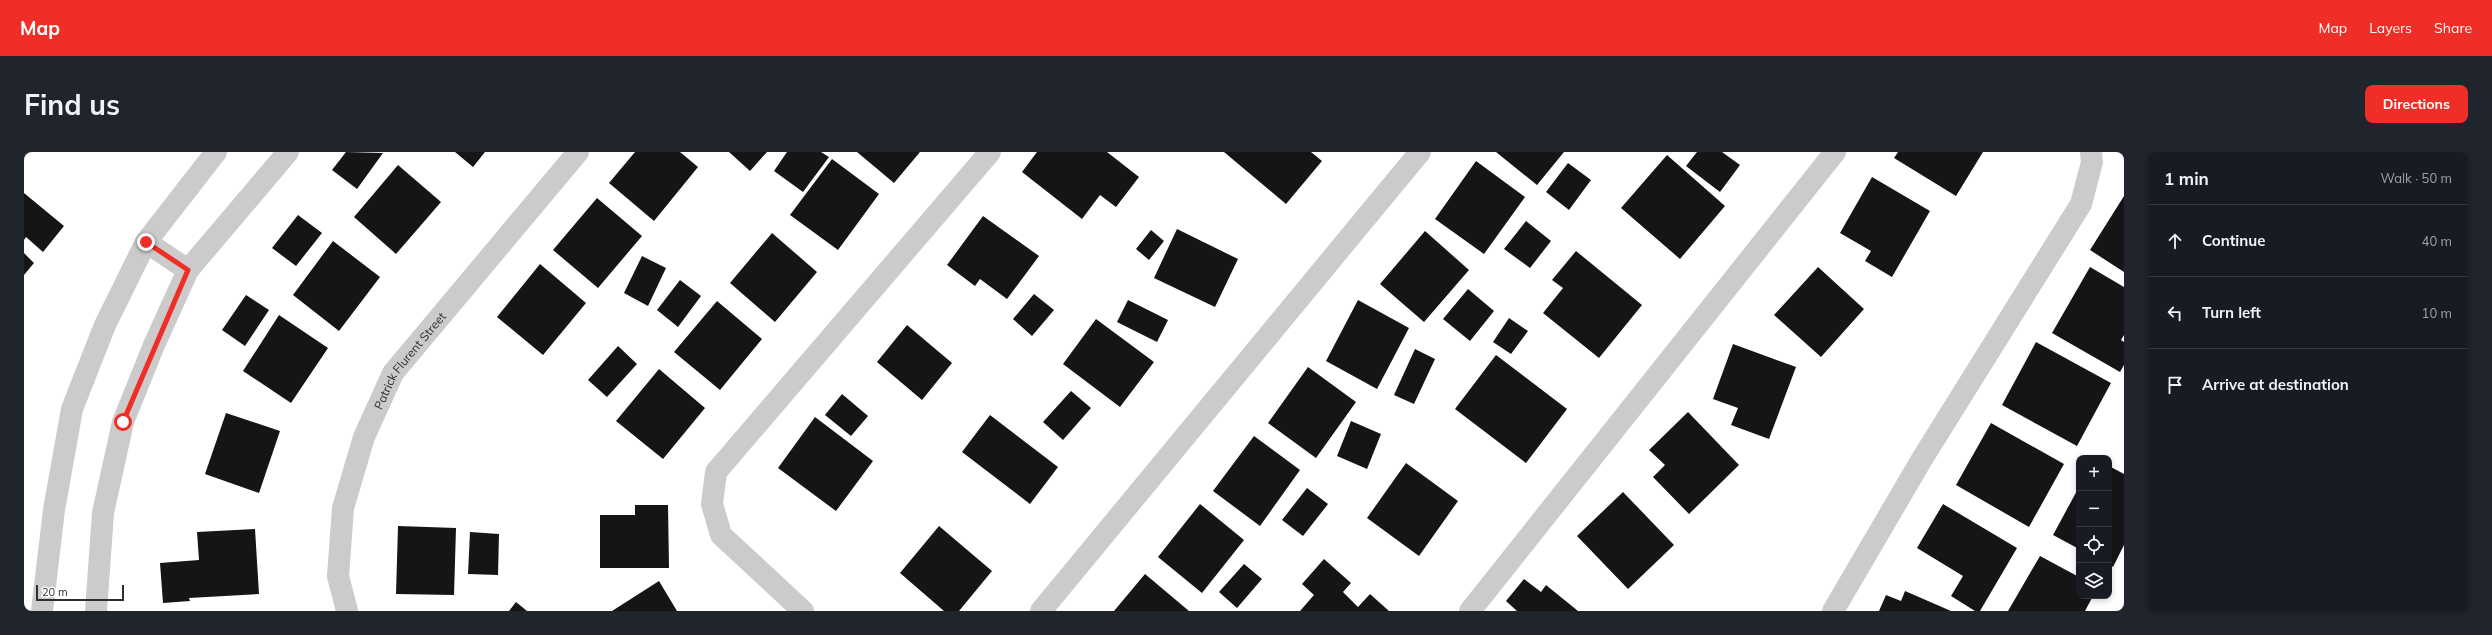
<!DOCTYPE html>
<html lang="en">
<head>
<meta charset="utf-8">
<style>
  :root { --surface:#171b24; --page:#20242c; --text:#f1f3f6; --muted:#9ea1a6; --line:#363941; --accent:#ee2e27 }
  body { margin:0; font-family:Mulish,sans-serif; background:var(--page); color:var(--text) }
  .controls { position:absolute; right:12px; bottom:12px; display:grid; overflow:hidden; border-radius:8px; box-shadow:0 2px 6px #0003 }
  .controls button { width:36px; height:36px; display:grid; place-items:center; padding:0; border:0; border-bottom:1px solid var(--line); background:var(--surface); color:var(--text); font:20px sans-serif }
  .scale { position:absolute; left:12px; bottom:10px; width:88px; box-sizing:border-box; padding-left:4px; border:2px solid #2e2e2e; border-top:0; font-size:11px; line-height:14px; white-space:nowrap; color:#2e2e2e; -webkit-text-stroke:3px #fff; paint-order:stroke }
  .stop { position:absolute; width:12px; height:12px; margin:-9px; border:3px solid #ee2e27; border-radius:50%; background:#fff }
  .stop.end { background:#ee2e27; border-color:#fff; box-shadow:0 1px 4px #0008 }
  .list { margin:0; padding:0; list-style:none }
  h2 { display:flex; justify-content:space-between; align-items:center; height:52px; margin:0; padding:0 16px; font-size:17px }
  h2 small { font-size:13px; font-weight:400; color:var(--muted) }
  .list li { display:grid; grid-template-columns:26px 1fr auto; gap:12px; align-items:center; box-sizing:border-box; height:72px; padding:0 16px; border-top:1px solid var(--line) }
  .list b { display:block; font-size:15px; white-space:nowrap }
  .list em { font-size:13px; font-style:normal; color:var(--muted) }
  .icon { flex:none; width:22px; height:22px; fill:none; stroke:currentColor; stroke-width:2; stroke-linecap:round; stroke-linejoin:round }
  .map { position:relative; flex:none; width:2100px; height:459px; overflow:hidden; border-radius:8px }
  header { display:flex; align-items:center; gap:24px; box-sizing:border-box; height:56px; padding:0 20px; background:var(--accent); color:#fff }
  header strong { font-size:19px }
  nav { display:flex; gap:22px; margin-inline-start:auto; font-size:14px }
  .intro { display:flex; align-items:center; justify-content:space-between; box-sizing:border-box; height:96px; padding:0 24px }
  h1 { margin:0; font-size:28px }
  .button { padding:10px 18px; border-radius:8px; background:var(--accent); color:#fff; font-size:14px; font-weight:700 }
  main { display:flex; gap:24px; padding:0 24px }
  aside { flex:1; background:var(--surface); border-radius:8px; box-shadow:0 2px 6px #0003 }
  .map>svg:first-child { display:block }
  .building { fill:#151515 }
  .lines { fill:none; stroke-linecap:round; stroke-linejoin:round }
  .minor { stroke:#cbcbcb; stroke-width:22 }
  .route { stroke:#ee2e27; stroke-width:5 }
  .labels { text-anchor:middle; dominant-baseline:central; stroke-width:4; stroke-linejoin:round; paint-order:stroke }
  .street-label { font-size:12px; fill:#2e2e2e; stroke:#fff }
</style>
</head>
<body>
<header>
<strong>Map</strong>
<nav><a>Map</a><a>Layers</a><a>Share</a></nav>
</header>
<div class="intro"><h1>Find us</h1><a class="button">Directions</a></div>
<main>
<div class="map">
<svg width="2100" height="459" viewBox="0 0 2100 459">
  <rect width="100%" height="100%" fill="#fff"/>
  <!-- building -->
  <path class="building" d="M322,0L359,1L333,37L308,18Z
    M431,0H461L449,15Z
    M611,0H656L674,15L630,69L585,31Z
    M705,0H743L726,19Z
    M763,0H797L805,5L779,40L750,19Z
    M833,0H896L870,31Z
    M1013,0H1083L1115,25L1092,55L1076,43L1058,67L998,20Z
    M1200,0H1287L1298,9L1262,52Z
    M1472,0H1540L1513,33Z
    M1673,0H1698L1716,13L1696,40L1662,14Z
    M1874,0H1959L1932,44L1870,6Z
    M1643,3L1701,54L1656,107L1597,56Z
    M808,7L855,42L814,98L766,63Z
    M1452,9L1501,45L1460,102L1411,67Z
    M1544,11L1567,28L1545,58L1522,40Z
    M374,13L417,50L372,102L330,65Z
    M1848,25L1906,59L1868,125L1841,109L1847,99L1816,81Z
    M0,41L40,74L19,100L2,85L0,88Z
    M2100,44V120L2066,98Z
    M573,46L618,84L574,136L529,98Z
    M274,63L298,81L272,114L248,96Z
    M959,64L1015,104L983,147L956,127L951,134L923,113Z
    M1502,69L1527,89L1506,116L1480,97Z
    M1153,77L1214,107L1191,155L1130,126Z
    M1127,78L1140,89L1125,108L1112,97Z
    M1401,79L1445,118L1400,170L1356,132Z
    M748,81L793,120L751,170L706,131Z
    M309,89L356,125L315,179L269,143Z
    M1552,99L1618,153L1575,206L1519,161L1539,136L1528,128Z
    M0,101L10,111L0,123Z
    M618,104L642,116L624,154L600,141Z
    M516,112L562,151L519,203L473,165Z
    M1794,115L1840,157L1797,205L1750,163Z
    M2066,115L2100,135V183L2097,188L2100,190V213L2096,220L2028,181Z
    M656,128L677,144L654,175L633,158Z
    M1444,137L1470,159L1446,189L1419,167Z
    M1010,142L1030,158L1008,184L989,167Z
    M222,143L245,158L221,194L198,178Z
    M1104,148L1144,168L1133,190L1093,170Z
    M1334,148L1385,176L1353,237L1302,209Z
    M693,149L738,187L696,238L650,200Z
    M255,163L304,196L267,251L219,219Z
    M1485,166L1504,179L1487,202L1469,190Z
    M1072,167L1130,210L1096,255L1039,212Z
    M883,173L928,211L898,248L853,210Z
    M2012,190L2087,231L2053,294L1978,253Z
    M1709,192L1772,215L1745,287L1707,273L1714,256L1689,247Z
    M594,194L613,212L583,245L564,228Z
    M1391,197L1411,207L1390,252L1370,243Z
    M1472,203L1543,257L1502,311L1431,257Z
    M1284,215L1332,250L1292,306L1244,271Z
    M635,217L681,256L639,307L592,269Z
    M1047,239L1067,256L1039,288L1019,270Z
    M818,242L844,264L827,284L801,263Z
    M1664,260L1715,313L1665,362L1629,325L1641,313L1625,298Z
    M202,261L256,279L235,341L181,322Z
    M966,263L1034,315L1006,352L938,300Z
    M791,265L849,309L812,359L754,316Z
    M1327,269L1357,282L1343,317L1313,304Z
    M1967,271L2040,312L2005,375L1932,333Z
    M1230,284L1276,318L1236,374L1189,339Z
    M1382,311L1434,349L1395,404L1343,366Z
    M2085,314L2100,322V393L2089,415L2085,412Z
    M2055,335V397L2029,383Z
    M1283,336L1304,352L1279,384L1258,368Z
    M1599,340L1650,393L1604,437L1553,384Z
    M1176,352L1220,388L1178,441L1134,405Z
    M1919,352L1993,396L1956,459H1951L1927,444L1939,424L1893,396Z
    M611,353H644L645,416H576V363H611Z
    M374,374L432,376L430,443L372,442Z
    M915,374L968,419L935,459H920L876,421Z
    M231,377L235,442L165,446L166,449L139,451L136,411L175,408L173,380Z
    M446,380L475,382L474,423L444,422Z
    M2016,404L2055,425V444H2069L2061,459H1984Z
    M1300,407L1327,431L1319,440L1334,455L1346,442L1365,459H1276L1290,443L1278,432Z
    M1220,412L1238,427L1213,456L1195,440Z
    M1121,422L1165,459H1090Z
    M1500,427L1517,440L1522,433L1554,459H1493L1482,449Z
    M635,429L653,459H588Z
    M1881,439L1927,459H1855L1862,443L1877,449Z
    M492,450L503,459H485Z"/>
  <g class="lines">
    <!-- minor -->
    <g class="minor">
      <path d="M122,90L164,118"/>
      <path d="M18,459L30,358L48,257L81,173L122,90L192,0"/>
      <path d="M72,459L79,361L99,270L130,193L164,118L264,0"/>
      <path id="s1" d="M323,459L314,424L319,356L340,285L369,221L554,0"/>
      <path d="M779,459L697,383L688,352L692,320L966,0"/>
      <path d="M1017,459L1396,0"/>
      <path d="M1446,459L1811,0"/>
      <path d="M1809,459L1898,307L2057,52L2068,10L2067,0"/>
    </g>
  </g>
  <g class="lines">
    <!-- route -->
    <path class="route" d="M99,270L164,118L122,90"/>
  </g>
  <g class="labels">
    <!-- street labels -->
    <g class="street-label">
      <text stroke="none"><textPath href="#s1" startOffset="268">Patrick Flurent Street</textPath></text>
    </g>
  </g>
</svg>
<div class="controls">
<button>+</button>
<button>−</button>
<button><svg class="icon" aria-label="locate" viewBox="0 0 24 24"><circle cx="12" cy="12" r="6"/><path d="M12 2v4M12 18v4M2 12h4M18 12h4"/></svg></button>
<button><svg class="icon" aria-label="layers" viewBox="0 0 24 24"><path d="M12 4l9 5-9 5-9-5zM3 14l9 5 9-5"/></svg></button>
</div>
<div class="scale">20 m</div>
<div class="stop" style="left:99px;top:270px"></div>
<div class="stop end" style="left:122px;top:90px"></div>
</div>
<aside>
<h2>1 min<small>Walk · 50 m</small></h2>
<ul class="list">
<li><svg class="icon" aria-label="ahead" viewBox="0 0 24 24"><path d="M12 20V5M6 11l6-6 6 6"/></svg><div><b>Continue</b></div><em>40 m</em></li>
<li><svg class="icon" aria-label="left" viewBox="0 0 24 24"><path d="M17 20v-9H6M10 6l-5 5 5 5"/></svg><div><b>Turn left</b></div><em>10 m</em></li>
<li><svg class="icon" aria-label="arrive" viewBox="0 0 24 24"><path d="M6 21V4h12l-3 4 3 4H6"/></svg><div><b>Arrive at destination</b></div></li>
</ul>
</aside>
</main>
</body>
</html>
